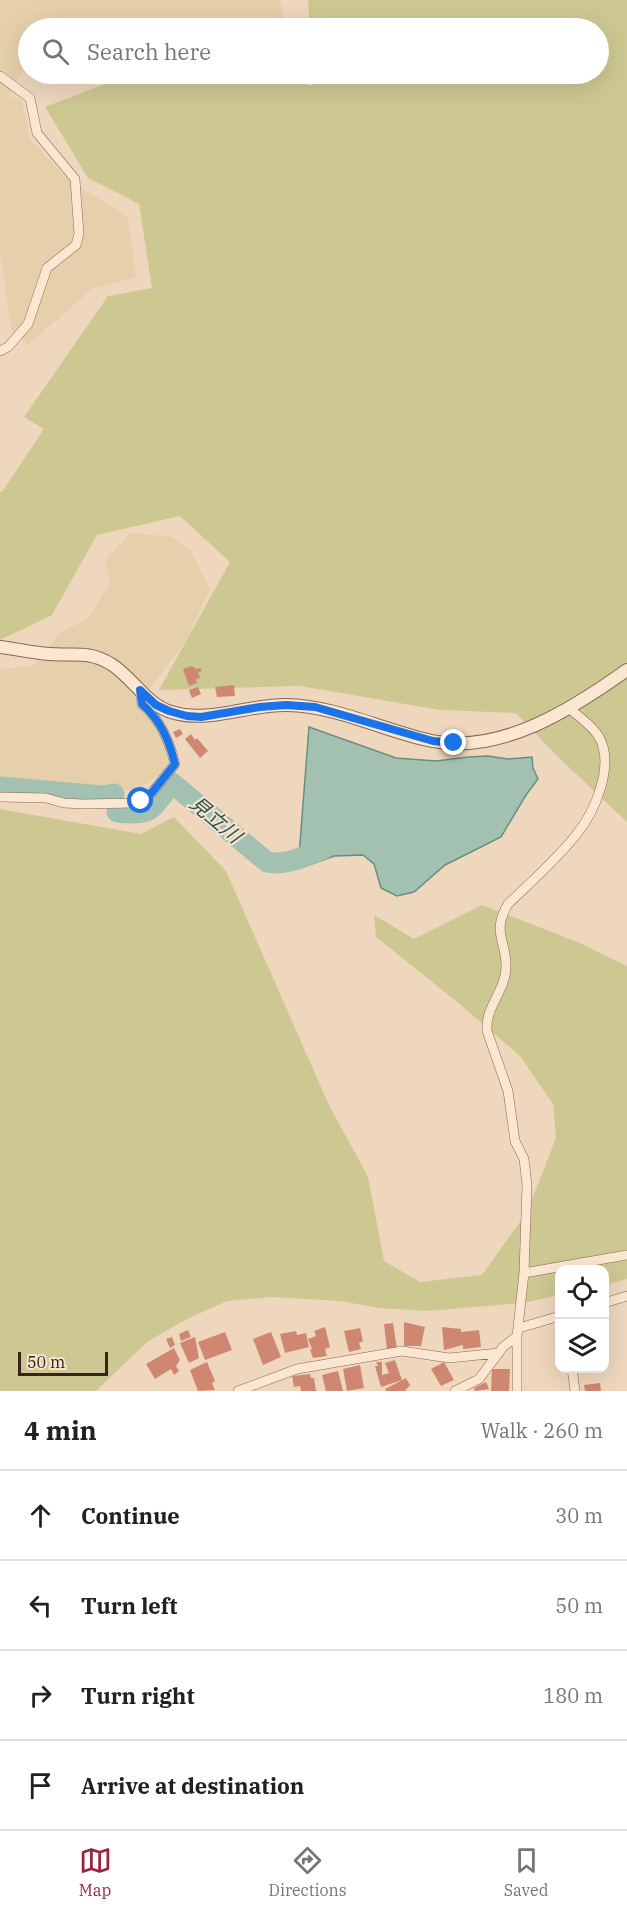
<!DOCTYPE html>
<html lang="en">
<head>
<meta charset="utf-8">
<style>
  :root { --surface:#fff; --page:#f2f2f2; --text:#202124; --muted:#757577; --line:#e0e0e0; --accent:#99243c }
  body { margin:0; font-family:"IBM Plex Serif","Noto Sans JP",serif; background:var(--page); color:var(--text) }
  .controls { position:absolute; right:18px; bottom:18px; display:grid; overflow:hidden; border-radius:12px; box-shadow:0 6px 24px #0002 }
  .controls button { width:54px; height:54px; display:grid; place-items:center; padding:0; border:0; border-bottom:2px solid var(--line); background:var(--surface); color:var(--text); font:30px sans-serif }
  .scale { position:absolute; left:18px; bottom:15px; width:90px; box-sizing:border-box; padding-left:6px; border:3px solid #37231c; border-top:0; font-size:16px; line-height:21px; white-space:nowrap; color:#37231c; -webkit-text-stroke:4px #f6e3ce; paint-order:stroke }
  .stop { position:absolute; width:18px; height:18px; margin:-14px; border:4px solid #1a73e8; border-radius:50%; background:#fff }
  .stop.end { background:#1a73e8; border-color:#fff; box-shadow:0 2px 6px #0008 }
  .list { margin:0; padding:0; list-style:none }
  h2 { display:flex; justify-content:space-between; align-items:center; height:78px; margin:0; padding:0 24px; font-size:26px }
  h2 small { font-size:20px; font-weight:400; color:var(--muted) }
  .list li { display:grid; grid-template-columns:39px 1fr auto; gap:18px; align-items:center; box-sizing:border-box; height:90px; padding:0 24px; border-top:2px solid var(--line) }
  .list b { display:block; font-size:22px; white-space:nowrap }
  .list em { font-size:20px; font-style:normal; color:var(--muted) }
  .icon { flex:none; width:33px; height:33px; fill:none; stroke:currentColor; stroke-width:2; stroke-linecap:round; stroke-linejoin:round }
  .map { position:relative; flex:none; width:627px; height:1391px; overflow:hidden }
  .search { position:absolute; background:var(--surface); box-shadow:0 6px 24px #0002; left:18px; right:18px; top:18px; height:66px; display:flex; align-items:center; gap:15px; box-sizing:border-box; padding:0 21px; border-radius:33px; color:var(--muted); font-size:22px }
  .sheet { height:438px; background:var(--surface) }
  nav { display:flex; justify-content:space-around; align-items:center; box-sizing:border-box; height:84px; border-top:2px solid var(--line); background:var(--surface); font-size:16px; color:var(--muted) }
  nav a { display:grid; justify-items:center; gap:3px }
  nav .on { color:var(--accent) }
  .map>svg:first-child { display:block }
  .farmland { fill:#e5d0ab }
  .green { fill:#cdc892 }
  .water { fill:#a2c1b1; stroke:#698f7e; stroke-width:1.5 }
  .lines { fill:none; stroke-linecap:round; stroke-linejoin:round }
  .river { stroke:#a2c1b1; stroke-width:21 }
  .building { fill:#cf8772 }
  .minor-casing { stroke:#886756; stroke-width:10 }
  .tertiary-casing { stroke:#886756; stroke-width:14 }
  .minor { stroke:#fae6d1; stroke-width:9 }
  .tertiary { stroke:#fae6d1; stroke-width:12 }
  .route { stroke:#1a73e8; stroke-width:8 }
  .labels { text-anchor:middle; dominant-baseline:central; stroke-width:4.5; stroke-linejoin:round; paint-order:stroke }
  .water-label { font-size:20px; font-style:italic; fill:#2a574b; stroke:#f6e3ce }
</style>
</head>
<body>
<div class="map">
<svg width="627" height="1391" viewBox="0 0 627 1391">
  <rect width="100%" height="100%" fill="#efd7be"/>
  <!-- farmland -->
  <path class="farmland" d="M0,0H280L285,28H28V60L9,95L22,101L30,139L67,179L128,217L136,277L92,289L28,345L11,329L0,250Z
    M131,533L172,537L191,551L210,589L187,639L153,685L135,700L144,714L157,725L174,766L134,791L0,784V669L33,666L61,632L88,618L110,583L105,560Z"/>
  <!-- green -->
  <path class="green" d="M308,0H627V822L558,757L516,713L440,710L300,686L159,690L230,562L180,516L97,535L52,615L0,640V492H2L44,429L24,417L108,296L152,288L139,204L88,178L45,107L132,74H257L312,86V74H598V28H310Z
    M0,809L141,834L174,817L226,871L328,1103L368,1177L384,1261L420,1282L482,1275L527,1212L556,1138L553,1104L520,1056L462,1006L376,937L374,915L414,939L482,905L580,943L627,966V1279L605,1285L604,1270H560L559,1295L523,1303L428,1311L379,1308L340,1301L273,1297L227,1301L187,1319L147,1342L96,1391H0Z"/>
  <!-- water -->
  <path class="water" d="M309,727L396,758L436,761L468,757L488,756L508,759L532,757L533,768L538,779L526,795L501,837L445,865L414,892L397,896L381,888L374,864L363,855L334,856L298,869Z"/>
  <g class="lines">
    <!-- river -->
    <path class="river" d="M0,787L102,796L114,794
      M117,812C154,816 150,810 172,783L267,862C287,866 304,856 323,849"/>
  </g>
  <!-- building -->
  <path class="building" d="M192,666L196,669L200,668L202,671L198,672L200,678L196,679L197,683L189,686L183,669Z
    M234,685L235,696L217,697L215,687Z
    M198,687L201,694L192,698L189,690Z
    M180,729L183,734L176,738L173,732Z
    M191,734L195,740L197,738L208,751L200,758L185,739Z
    M404,1322L425,1327L421,1346H404Z
    M393,1323L397,1349L387,1350L384,1324Z
    M325,1327L330,1347L325,1349L327,1356L313,1358L310,1350L312,1349L308,1339L316,1336L314,1331Z
    M442,1327L461,1329V1332L479,1330L481,1347L463,1349V1345L444,1350Z
    M360,1328L363,1341L359,1343L361,1349L349,1352L344,1331Z
    M188,1330L191,1337L181,1341L179,1334Z
    M296,1331L297,1335L306,1333L309,1347L285,1353L280,1334Z
    M225,1332L232,1350L205,1360L198,1342Z
    M271,1332L281,1357L263,1365L253,1339Z
    M172,1337L175,1345L170,1348L166,1339Z
    M195,1337L199,1358L189,1363L180,1343Z
    M174,1348L180,1360L176,1366L179,1371L174,1375L171,1369L155,1379L146,1364Z
    M395,1360L402,1380L381,1387L375,1366H378L376,1362H382V1375L389,1373L385,1363Z
    M207,1362L215,1381L212,1383L215,1390L198,1391L190,1370Z
    M444,1362L454,1380L441,1386L431,1369Z
    M360,1365L364,1388L347,1391L343,1369Z
    M492,1369H510L509,1391H491Z
    M338,1371L343,1391H326L322,1375Z
    M310,1374L311,1378H314L316,1391H301L300,1386L294,1387L292,1376Z
    M406,1378L410,1385L405,1391H386L385,1389Z
    M486,1382L489,1389L475,1391L474,1388Z
    M600,1383L601,1391H585L584,1385Z"/>
  <g class="lines">
    <defs>
      <path id="minor" d="M0,76L30,98L37,133L75,179L79,234L76,245L47,268L28,324L8,347L0,351
        M0,797L46,798L64,803L83,804L134,803L141,801L150,795L175,764C169,740 161,721 142,704L140,690
        M524,1273L627,1255
        M604,1303L627,1296
        M519,1328L560,1316
        M572,1368L575,1391
        M238,1391L297,1369L402,1351L449,1358L499,1353
        M455,1391L479,1379L503,1347L517,1336
        M517,1391V1336L524,1273L527,1185L524,1159L515,1141L508,1091L487,1031C485,1007 505,992 506,968C507,941 491,933 508,904C531,882 556,860 576,835C595,812 615,765 599,737C593,726 579,717 569,708"/>
      <path id="tertiary" d="M0,647C17,649 33,653 49,654C74,656 87,650 111,664C132,677 146,704 171,712C210,724 248,704 287,705C337,706 384,731 432,741C501,755 574,708 627,670"/>
    </defs>
    <!-- minor casing -->
    <use href="#minor" class="minor-casing"/>
    <!-- tertiary casing -->
    <use href="#tertiary" class="tertiary-casing"/>
    <!-- minor -->
    <use href="#minor" class="minor"/>
    <!-- tertiary -->
    <use href="#tertiary" class="tertiary"/>
  </g>
  <g class="lines">
    <!-- route -->
    <path class="route" d="M141,801L150,795L175,764C169,740 161,721 142,704L140,690L156,705L169,711L187,716L201,717L260,707L286,705L315,707L433,741L454,743"/>
  </g>
  <g class="labels">
    <!-- water labels -->
    <g class="water-label">
      <text transform="translate(216 819) rotate(40)">見立川</text>
    </g>
  </g>
</svg>
<div class="controls">
<button><svg class="icon" aria-label="locate" viewBox="0 0 24 24"><circle cx="12" cy="12" r="6"/><path d="M12 2v4M12 18v4M2 12h4M18 12h4"/></svg></button>
<button><svg class="icon" aria-label="layers" viewBox="0 0 24 24"><path d="M12 4l9 5-9 5-9-5zM3 14l9 5 9-5"/></svg></button>
</div>
<div class="scale">50 m</div>
<div class="stop" style="left:141px;top:801px"></div>
<div class="stop end" style="left:454px;top:743px"></div>
<div class="search"><svg class="icon" aria-label="search" viewBox="0 0 24 24"><circle cx="10" cy="10" r="6"/><path d="M15 15l6 6"/></svg>Search here</div>
</div>
<section class="sheet">
<h2>4 min<small>Walk · 260 m</small></h2>
<ul class="list">
<li><svg class="icon" aria-label="ahead" viewBox="0 0 24 24"><path d="M12 20V5M6 11l6-6 6 6"/></svg><div><b>Continue</b></div><em>30 m</em></li>
<li><svg class="icon" aria-label="left" viewBox="0 0 24 24"><path d="M17 20v-9H6M10 6l-5 5 5 5"/></svg><div><b>Turn left</b></div><em>50 m</em></li>
<li><svg class="icon" aria-label="right" viewBox="0 0 24 24"><path d="M7 20v-9h11M14 6l5 5-5 5"/></svg><div><b>Turn right</b></div><em>180 m</em></li>
<li><svg class="icon" aria-label="arrive" viewBox="0 0 24 24"><path d="M6 21V4h12l-3 4 3 4H6"/></svg><div><b>Arrive at destination</b></div></li>
</ul>
</section>
<nav>
<a class="on"><svg class="icon" aria-label="map" viewBox="0 0 24 24"><path d="M3 6l6-2 6 2 6-2v14l-6 2-6-2-6 2zM9 4v14M15 6v14"/></svg>Map</a>
<a><svg class="icon" aria-label="directions" viewBox="0 0 24 24"><path d="M12 3l9 9-9 9-9-9zM9 14v-3h6M13 9l2 2-2 2"/></svg>Directions</a>
<a><svg class="icon" aria-label="saved" viewBox="0 0 24 24"><path d="M7 4h10v16l-5-4-5 4z"/></svg>Saved</a>
</nav>
</body>
</html>
